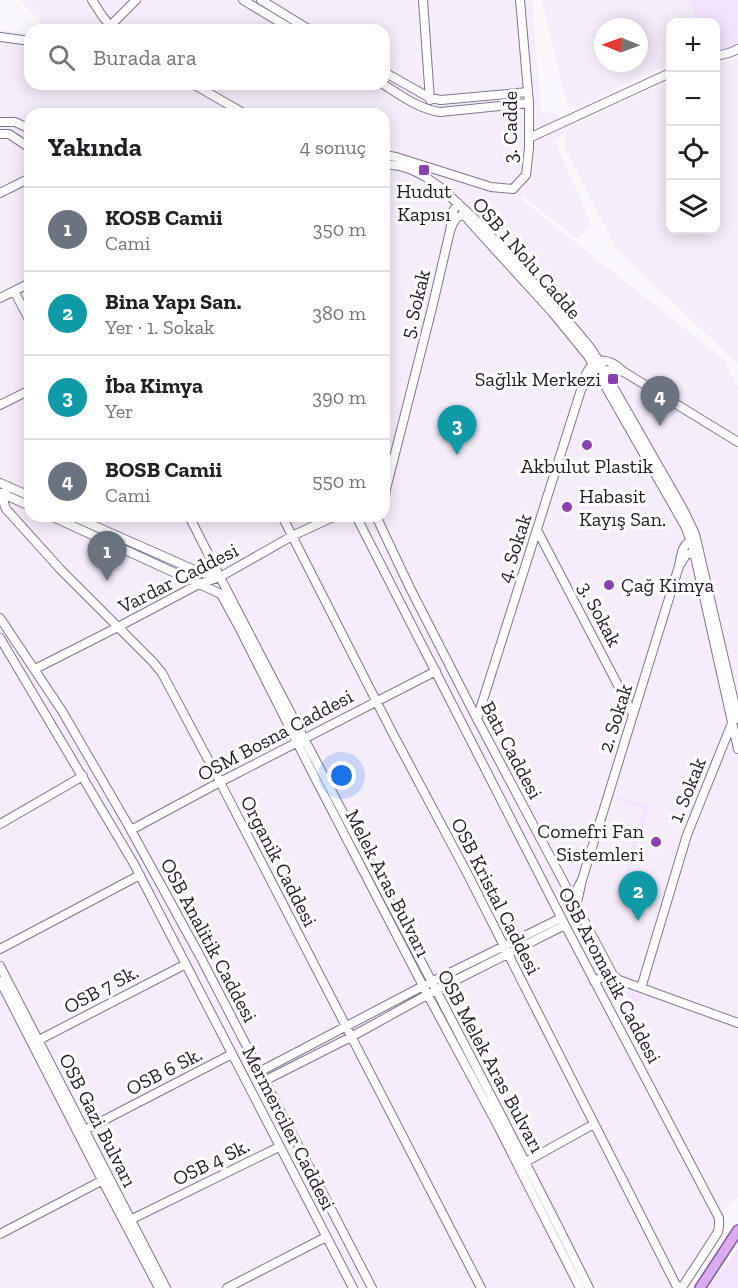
<!DOCTYPE html>
<html lang="tr">
<head>
<meta charset="utf-8">
<style>
  :root { --surface:#fff; --page:#f6f6f6; --text:#202124; --muted:#757577; --line:#e0e0e0; --accent:#7c3aed }
  body { margin:0; font-family:"Zilla Slab",serif; background:var(--page); color:var(--text) }
  .controls { position:absolute; right:18px; top:18px; display:grid; overflow:hidden; border-radius:12px; box-shadow:0 3px 15px #0003 }
  .controls button { width:54px; height:54px; display:grid; place-items:center; padding:0; border:0; border-bottom:2px solid var(--line); background:var(--surface); color:var(--text); font:30px sans-serif }
  .compass { position:absolute; left:594px; top:18px; width:54px; height:54px; border-radius:50%; background:var(--surface); box-shadow:0 3px 15px #0003; rotate:271deg }
  .you { position:absolute; left:342px; top:776px; width:21px; height:21px; margin:-15px; border:4px solid #fff; border-radius:50%; background:#1a73e8; box-shadow:0 0 0 9px #1a73e833 }
  .badge { display:grid; place-items:center; width:39px; height:39px; border-radius:50%; background:var(--accent); color:#fff; font-size:20px; font-weight:700 }
  .pin { position:absolute; translate:-50% -50px; filter:drop-shadow(0 2px 3px #0008) }
  .pin::after { content:''; position:absolute; top:32px; width:21px; height:18px; background:inherit; clip-path:polygon(0 0,100% 0,50% 100%) }
  .list { margin:0; padding:0; list-style:none }
  h2 { display:flex; justify-content:space-between; align-items:center; height:78px; margin:0; padding:0 24px; font-size:26px }
  h2 small { font-size:20px; font-weight:400; color:var(--muted) }
  .list li { display:grid; grid-template-columns:39px 1fr auto; gap:18px; align-items:center; box-sizing:border-box; height:84px; padding:0 24px; border-top:2px solid var(--line) }
  .list b { display:block; font-size:22px; white-space:nowrap }
  .list p { margin:0; font-size:20px; white-space:nowrap; color:var(--muted) }
  .list em { font-size:20px; font-style:normal; color:var(--muted) }
  .icon { flex:none; width:33px; height:33px; fill:none; stroke:currentColor; stroke-width:2; stroke-linecap:round; stroke-linejoin:round }
  .map { position:relative; flex:none; width:738px; height:1288px; overflow:hidden }
  .search { position:absolute; background:var(--surface); box-shadow:0 3px 15px #0003; left:24px; top:24px; width:366px; height:66px; display:flex; align-items:center; gap:15px; box-sizing:border-box; padding:0 21px; border-radius:18px; color:var(--muted); font-size:22px }
  .panel { position:absolute; background:var(--surface); box-shadow:0 3px 15px #0003; left:24px; top:108px; width:366px; height:414px; border-radius:18px }
  .map>svg:first-child { display:block }
  .built { fill:#f6edfb; fill-rule:evenodd }
  .green { fill:#f4e3ff }
  .lines { fill:none; stroke-linecap:round; stroke-linejoin:round }
  .minor-casing { stroke:#84748e; stroke-width:10 }
  .major-casing { stroke:#8855a3; stroke-width:12 }
  .minor { stroke:#fff; stroke-width:8 }
  .major { stroke:#d9acf0; stroke-width:9 }
  .poi-dot { fill:#8d40b1; stroke:#fff; stroke-width:2 }
  .labels { text-anchor:middle; dominant-baseline:central; stroke-width:6; stroke-linejoin:round; paint-order:stroke }
  .street-label { font-size:20px; fill:#221c26; stroke:#fff }
  .poi-label { font-size:20px; fill:#221c26; stroke:#fff }
</style>
</head>
<body>
<div class="map">
<svg width="738" height="1288" viewBox="0 0 738 1288">
  <rect width="100%" height="100%" fill="#faf7fd"/>
  <!-- built -->
  <path class="built" d="M20,0H532L541,111L561,116L567,130L572,126L670,81V230H716V64L729,62L738,57V364L616,249L564,146L566,131L555,141L592,226L576,239L524,196L521,199L724,360L738,387V1198L724,1208L722,1215L726,1227L687,1288H0V30L30,34V84H384V30H49ZM30,114H384V516H30Z
    M542,0H690L698,22H670V64L648,73L576,109L573,105L568,108ZM603,27H639V63H603Z"/>
  <!-- green -->
  <path class="green" d="M690,0H738V45L728,49H716V22H698Z
    M617,797L650,806L627,878L625,877L629,865L626,863L644,809L617,799Z
    M610,985L643,996L626,1016Z
    M738,1248V1288H709Z"/>
  <g class="lines">
    <defs>
      <path id="minor" d="M92,0L103,17L114,30
        M243,0L293,30
        M261,0L310,30
        M423,0L430,100
        M106,30L136,0
        M0,37L30,41
        M716,56L729,53L738,49
        M384,72L430,98L441,100L528,92
        M193,84L245,114
        M383,84C400,95 419,109 440,112L529,103
        M0,122H15L30,129
        M0,134H9L30,148
        M529,138L670,73
        M384,155L396,157L491,187L513,189L526,175L529,148V103L520,0
        M384,164L400,166L412,170L424,176L440,187L479,223L563,315L589,346L595,355L683,509L695,534L738,719
        M0,193L30,178
        M458,203L453,211L450,231C453,224 455,214 465,216
        M463,213L470,222L552,312L588,356L685,526L690,539L694,552L738,749
        M14,291L30,321
        M0,298L30,283
        M624,372L738,442
        M0,405L30,390
        M0,483L30,496
        M8,486C3,495 2,500 6,509L61,570L153,662L162,673L220,782L481,1288
        M386,489L432,308L450,231
        M1,493L30,506
        M384,502L386,489L384,492
        M51,516L221,594L240,629L312,772L423,986L499,1128L580,1288
        M72,516L199,572L220,577C342,814 470,1049 589,1288
        M189,516L220,577
        M282,516L392,732L467,873L676,1285L681,1287L683,1286L718,1232L719,1226V1218L565,925L356,516
        M376,516L410,588L477,719L613,975L619,980L738,1023
        M537,530L633,714
        M693,540C682,543 681,556 679,566L686,555L694,552
        M0,618L62,711L127,823L201,958L372,1288
        M0,638L134,864L353,1288
        M35,669L118,627L199,584L220,577L292,536L335,516
        M477,719L586,374C596,355 610,358 624,372C604,367 593,371 582,388
        M0,824L83,776
        M131,830L220,782L436,671
        M582,880L679,566
        M570,895L576,891L582,880L576,907
        M0,949L140,875
        M0,966L166,1288
        M0,981L102,1180L159,1288
        M594,981L611,973
        M641,988L687,835L732,723
        M35,1042L186,964
        M259,1072L423,986L561,918
        M264,1081L351,1037L436,990L565,925
        M81,1132L232,1054
        M522,1164L594,1124
        M128,1221L279,1147
        M0,1234L105,1179
        M227,1288L326,1237"/>
      <path id="major" d="M700,1288L738,1230"/>
    </defs>
    <!-- minor casing -->
    <use href="#minor" class="minor-casing"/>
    <!-- major casing -->
    <use href="#major" class="major-casing"/>
    <!-- minor -->
    <use href="#minor" class="minor"/>
    <!-- major -->
    <use href="#major" class="major"/>
  </g>
  <!-- markers -->
  <g class="poi-dot">
    <rect x="418" y="164" width="12" height="12" rx="3"/>
    <rect x="607" y="373" width="12" height="12" rx="3"/>
    <circle cx="587" cy="445" r="6"/>
    <circle cx="567" cy="507" r="6"/>
    <circle cx="609" cy="585" r="6"/>
    <circle cx="656" cy="842" r="6"/>
  </g>
  <g class="labels">
    <!-- street labels -->
    <g class="street-label">
      <text transform="translate(510 127) rotate(-90)">3. Cadde</text>
      <text transform="translate(527 258) rotate(49)">OSB 1 Nolu Cadde</text>
      <text transform="translate(415 304) rotate(-76)">5. Sokak</text>
      <text transform="translate(514 548) rotate(-72)">4. Sokak</text>
      <text transform="translate(178 578) rotate(-27)">Vardar Caddesi</text>
      <text transform="translate(600 614) rotate(62)">3. Sokak</text>
      <text transform="translate(615 718) rotate(-72)">2. Sokak</text>
      <text transform="translate(275 735) rotate(-28)">OSM Bosna Caddesi</text>
      <text transform="translate(512 750) rotate(62)">Batı Caddesi</text>
      <text transform="translate(687 790) rotate(-68)">1. Sokak</text>
      <text transform="translate(279 861) rotate(63)">Organik Caddesi</text>
      <text transform="translate(388 883) rotate(63)">Melek Aras Bulvarı</text>
      <text transform="translate(496 896) rotate(63)">OSB Kristal Caddesi</text>
      <text transform="translate(209 940) rotate(62)">OSB Analitik Caddesi</text>
      <text transform="translate(610 975) rotate(62)">OSB Aromatik Caddesi</text>
      <text transform="translate(101 989) rotate(-28)">OSB 7 Sk.</text>
      <text transform="translate(491 1061) rotate(62)">OSB Melek Aras Bulvarı</text>
      <text transform="translate(164 1071) rotate(-27)">OSB 6 Sk.</text>
      <text transform="translate(98 1120) rotate(63)">OSB Gazi Bulvarı</text>
      <text transform="translate(289 1128) rotate(63)">Mermerciler Caddesi</text>
      <text transform="translate(211 1162) rotate(-26)">OSB 4 Sk.</text>
    </g>
    <!-- poi labels -->
    <g class="poi-label">
      <text x="424" y="191">Hudut<tspan x="424" dy="23">Kapısı</tspan></text>
      <text x="601" y="379" text-anchor="end">Sağlık Merkezi</text>
      <text x="587" y="466">Akbulut Plastik</text>
      <text x="579" y="496" text-anchor="start">Habasit<tspan x="579" dy="23">Kayış San.</tspan></text>
      <text x="621" y="585" text-anchor="start">Çağ Kimya</text>
      <text x="644" y="831" text-anchor="end">Comefri Fan<tspan x="644" dy="23">Sistemleri</tspan></text>
    </g>
  </g>
</svg>
<div class="controls">
<button>+</button>
<button>−</button>
<button><svg class="icon" aria-label="locate" viewBox="0 0 24 24"><circle cx="12" cy="12" r="6"/><path d="M12 2v4M12 18v4M2 12h4M18 12h4"/></svg></button>
<button><svg class="icon" aria-label="layers" viewBox="0 0 24 24"><path d="M12 4l9 5-9 5-9-5zM3 14l9 5 9-5"/></svg></button>
</div>
<svg class="compass" viewBox="-18 -18 36 36"><path d="M0-13l5 13h-10z" fill="#e53935"/><path d="M0 13l5-13h-10z" fill="#757577"/></svg>
<div class="you"></div>
<div class="pin badge" style="left:107px;top:581px;background:#6b7280">1</div>
<div class="pin badge" style="left:638px;top:921px;background:#0f9aa8">2</div>
<div class="pin badge" style="left:457px;top:455px;background:#0f9aa8">3</div>
<div class="pin badge" style="left:660px;top:426px;background:#6b7280">4</div>
<div class="search"><svg class="icon" aria-label="search" viewBox="0 0 24 24"><circle cx="10" cy="10" r="6"/><path d="M15 15l6 6"/></svg>Burada ara</div>
<section class="panel">
<h2>Yakında<small>4 sonuç</small></h2>
<ul class="list">
<li><span class="badge" style="background:#6b7280">1</span><div><b>KOSB Camii</b><p>Cami</p></div><em>350 m</em></li>
<li><span class="badge" style="background:#0f9aa8">2</span><div><b>Bina Yapı San.</b><p>Yer · 1. Sokak</p></div><em>380 m</em></li>
<li><span class="badge" style="background:#0f9aa8">3</span><div><b>İba Kimya</b><p>Yer</p></div><em>390 m</em></li>
<li><span class="badge" style="background:#6b7280">4</span><div><b>BOSB Camii</b><p>Cami</p></div><em>550 m</em></li>
</ul>
</section>
</div>
</body>
</html>
